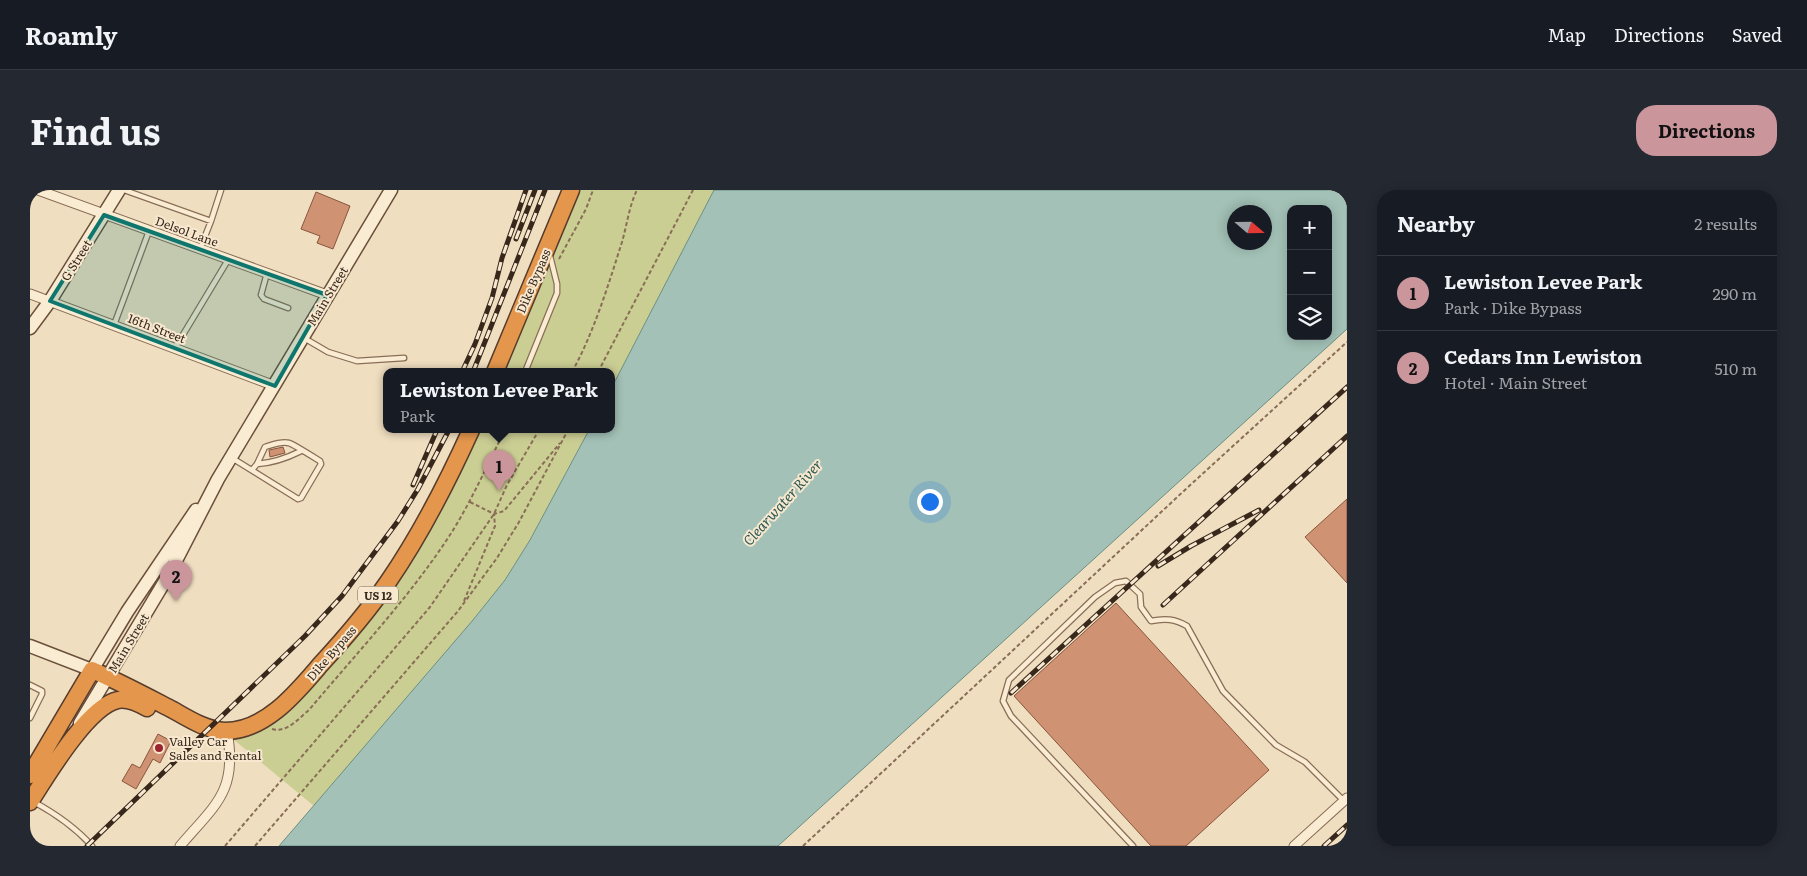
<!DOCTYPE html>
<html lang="en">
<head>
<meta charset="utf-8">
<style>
  :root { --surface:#171b24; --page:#242831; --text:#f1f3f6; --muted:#9ea1a6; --line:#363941; --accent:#ca969c }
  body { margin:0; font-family:Literata,serif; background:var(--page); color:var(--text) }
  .controls { position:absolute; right:15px; top:15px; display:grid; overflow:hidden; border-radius:10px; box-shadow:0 2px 12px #0003 }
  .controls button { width:45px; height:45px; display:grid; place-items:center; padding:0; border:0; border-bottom:1px solid var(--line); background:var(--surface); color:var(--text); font:25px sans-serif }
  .compass { position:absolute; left:1197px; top:15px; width:45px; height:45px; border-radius:50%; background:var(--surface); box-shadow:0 2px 12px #0003; rotate:110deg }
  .you { position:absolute; left:899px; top:311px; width:18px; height:18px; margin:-12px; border:4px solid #fff; border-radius:50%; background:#1a73e8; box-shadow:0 0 0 8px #1a73e833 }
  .badge { display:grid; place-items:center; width:32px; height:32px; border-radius:50%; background:var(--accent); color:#111; font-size:16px; font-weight:700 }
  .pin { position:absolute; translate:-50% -41px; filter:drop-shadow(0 1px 2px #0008) }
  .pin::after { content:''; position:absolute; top:26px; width:18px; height:15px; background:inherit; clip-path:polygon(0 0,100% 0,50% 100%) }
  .popup { position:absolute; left:353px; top:178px; width:232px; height:65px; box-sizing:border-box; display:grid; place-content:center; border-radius:10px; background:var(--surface); filter:drop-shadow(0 1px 4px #0005); font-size:16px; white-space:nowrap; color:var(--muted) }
  .popup b { font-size:19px; color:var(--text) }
  .popup::after { content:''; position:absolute; left:50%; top:100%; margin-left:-10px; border:10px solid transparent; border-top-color:var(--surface) }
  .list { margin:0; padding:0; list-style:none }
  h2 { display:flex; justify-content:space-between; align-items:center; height:65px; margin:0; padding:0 20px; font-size:21px }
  h2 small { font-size:16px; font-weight:400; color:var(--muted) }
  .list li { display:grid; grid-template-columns:32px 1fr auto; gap:15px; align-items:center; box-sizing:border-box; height:75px; padding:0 20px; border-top:1px solid var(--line) }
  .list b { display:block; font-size:19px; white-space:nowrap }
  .list p { margin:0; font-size:16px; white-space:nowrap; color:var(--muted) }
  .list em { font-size:16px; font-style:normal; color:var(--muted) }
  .icon { flex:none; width:28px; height:28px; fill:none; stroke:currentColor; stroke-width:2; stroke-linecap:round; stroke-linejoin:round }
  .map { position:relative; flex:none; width:1317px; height:656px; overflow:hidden; border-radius:20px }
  header { display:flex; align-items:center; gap:30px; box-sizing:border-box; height:70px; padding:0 25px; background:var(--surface); border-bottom:1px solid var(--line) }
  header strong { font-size:24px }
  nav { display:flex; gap:28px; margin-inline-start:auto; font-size:18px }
  .intro { display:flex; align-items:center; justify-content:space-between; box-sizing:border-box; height:120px; padding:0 30px }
  h1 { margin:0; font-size:35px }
  .button { padding:12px 22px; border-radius:20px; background:var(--accent); color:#111; font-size:18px; font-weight:700 }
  main { display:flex; gap:30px; padding:0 30px }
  aside { flex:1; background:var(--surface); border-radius:20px; box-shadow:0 2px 12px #0003 }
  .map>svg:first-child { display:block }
  .green { fill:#cbce93 }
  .water { fill:#a3c1b6; stroke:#6a8f83; fill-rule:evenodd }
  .building { fill:#cf9374; stroke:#89553c }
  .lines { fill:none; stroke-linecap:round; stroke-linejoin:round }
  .lane-casing { stroke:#896e57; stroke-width:7 }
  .street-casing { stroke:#896e57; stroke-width:11 }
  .secondary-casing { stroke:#6b4f3a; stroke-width:15 }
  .highway-casing { stroke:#563c2c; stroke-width:19 }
  .path { stroke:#896e57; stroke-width:2; stroke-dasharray:4 2.5; stroke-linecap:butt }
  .lane { stroke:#faecd3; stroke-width:4.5 }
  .street { stroke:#faecd3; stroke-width:9 }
  .secondary { stroke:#faecd3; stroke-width:12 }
  .highway { stroke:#e3964c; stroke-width:16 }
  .rail-casing { stroke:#38281c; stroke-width:5 }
  .rail { stroke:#f7e8cf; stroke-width:3; stroke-dasharray:9; stroke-linecap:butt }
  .marked { fill:#0f766e; fill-opacity:0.2; stroke:#0f766e; stroke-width:4; stroke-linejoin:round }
  .poi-dot { fill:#9a252e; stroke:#f7e8cf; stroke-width:2 }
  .labels { text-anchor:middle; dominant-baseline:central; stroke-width:4; stroke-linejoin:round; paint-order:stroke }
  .shield { fill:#f7e8cf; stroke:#716252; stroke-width:1 }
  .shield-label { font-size:11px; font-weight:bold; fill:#38281c }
  .street-label { font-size:12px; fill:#38281c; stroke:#f7e8cf }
  .poi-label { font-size:12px; fill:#38281c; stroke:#f7e8cf; text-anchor:start }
  .water-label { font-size:14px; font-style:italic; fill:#2b5852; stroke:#f7e8cf }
</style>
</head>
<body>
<header>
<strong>Roamly</strong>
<nav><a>Map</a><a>Directions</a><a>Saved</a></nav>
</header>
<div class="intro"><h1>Find us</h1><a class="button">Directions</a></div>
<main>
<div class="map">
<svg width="1317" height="656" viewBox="0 0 1317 656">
  <rect width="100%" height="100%" fill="#f0dec0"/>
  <!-- green -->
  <path class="green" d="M541,0H684L582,197V182H465Z
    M441,240H559L500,350L475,390L443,430L284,616L198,545L223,535L341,416Z"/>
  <!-- water -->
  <path class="water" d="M684,0H1317V139L748,656H249L443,430L475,390L500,350L559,240H582V197ZM1261,19H1298V146H1261ZM1204,22H1234V52H1204Z"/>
  <!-- building -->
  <path class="building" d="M286,2L320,16L303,59L287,53L290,46L271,39Z
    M253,257L255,263L240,267L239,260Z
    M1317,309V393L1275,347Z
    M1086,413L1239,580L1156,656H1121L984,506Z
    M128,544L141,551L130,573L123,569L106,599L92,591L102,574L110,578Z"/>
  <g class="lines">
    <defs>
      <path id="lane" d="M94,0L181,31L191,0
        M170,59L181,31
        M237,83L231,105L234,109L258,118
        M84,135L119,41
        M274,148L298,162L327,171L374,168
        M145,158L198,70
        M495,182L527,103V94L520,66
        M202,268L268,309L271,308L291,274L290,271C285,268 263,254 259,253C251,251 242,255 235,257L227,274L222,280
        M227,274C242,273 257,268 271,261
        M0,495L12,501V504L0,528
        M4,612C26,624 45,637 62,656
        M1103,656L981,526L973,511L979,490L1065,407L1085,393L1096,391L1110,404L1111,417L1121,431C1135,428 1145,429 1157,436L1193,501L1246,555L1275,572L1314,611"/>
      <path id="street" d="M8,0L297,105
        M0,104L245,196
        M150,656C186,614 208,601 197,541
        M1264,656L1317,608"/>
      <path id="secondary" d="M0,138L20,111L89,0
        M0,456L62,480L97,422L166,320
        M50,533L138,386L188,289L361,0"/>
      <path id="highway" d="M465,182L541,0
        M0,585L62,480C90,492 116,506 143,520C159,529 176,540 195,541C236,541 267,502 291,474C315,448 338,421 358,392C391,344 417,293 441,240
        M0,612C16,587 58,516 88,510C98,508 108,513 117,518"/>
    </defs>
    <!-- lane casing -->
    <use href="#lane" class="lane-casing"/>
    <!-- street casing -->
    <use href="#street" class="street-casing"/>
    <!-- secondary casing -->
    <use href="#secondary" class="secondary-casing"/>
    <!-- highway casing -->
    <use href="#highway" class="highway-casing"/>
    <!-- path -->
    <path class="path" d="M529,69L556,19L563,0
      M542,182C564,142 578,96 592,52C597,35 599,16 607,0
      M568,182L663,0
      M440,312L464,324L474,321L530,253
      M434,411L465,336L464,324
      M242,539C257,543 268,529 279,520C325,465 376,411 416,351C439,317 456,277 475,240
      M195,656L400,417L464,324L477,295L509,240
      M225,656L428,421L467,368L489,332L538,240
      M773,656L1157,298L1317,152"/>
    <!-- lane -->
    <use href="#lane" class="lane"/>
    <!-- street -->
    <use href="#street" class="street"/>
    <!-- secondary -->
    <use href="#secondary" class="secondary"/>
    <!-- highway -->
    <use href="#highway" class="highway"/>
    <defs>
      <path id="rail" d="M486,49L505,0
        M432,182L445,154L462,108L472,68L496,0
        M443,182L515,0
        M383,295L407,240
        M1128,376L1161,356L1229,320
        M1133,415L1317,246
        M981,503L1317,197
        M57,656L275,446L312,406L368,331L388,299L419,240
        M1294,656L1317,635"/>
    </defs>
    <!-- rail casing -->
    <use href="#rail" class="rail-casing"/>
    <!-- rail -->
    <use href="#rail" class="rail"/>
  </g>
  <!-- marked area -->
  <path class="marked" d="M74,25L297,105L245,196L20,111Z"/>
  <!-- markers -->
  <circle class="poi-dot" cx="129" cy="558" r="5"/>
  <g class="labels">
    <!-- shield labels -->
    <rect class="shield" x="328" y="396.5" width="40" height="17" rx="4"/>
    <g class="shield-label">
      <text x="348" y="405">US 12</text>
    </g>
    <!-- street labels -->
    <g class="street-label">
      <text transform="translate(157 41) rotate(20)">Delsol Lane</text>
      <text transform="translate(46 70) rotate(-58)">G Street</text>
      <text transform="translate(503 91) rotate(-67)">Dike Bypass</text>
      <text transform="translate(297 106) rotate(-59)">Main Street</text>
      <text transform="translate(127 138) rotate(21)">16th Street</text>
      <text transform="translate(98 453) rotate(-59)">Main Street</text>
      <text transform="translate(301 463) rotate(-49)">Dike Bypass</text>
    </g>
    <!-- poi labels -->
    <g class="poi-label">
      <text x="139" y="551">Valley Car<tspan x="139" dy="14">Sales and Rental</tspan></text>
    </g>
    <!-- water labels -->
    <g class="water-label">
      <text transform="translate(752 312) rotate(-48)">Clearwater River</text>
    </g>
  </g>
</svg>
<div class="controls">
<button>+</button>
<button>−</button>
<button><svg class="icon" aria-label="layers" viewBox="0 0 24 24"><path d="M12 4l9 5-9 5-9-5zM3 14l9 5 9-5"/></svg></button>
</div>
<svg class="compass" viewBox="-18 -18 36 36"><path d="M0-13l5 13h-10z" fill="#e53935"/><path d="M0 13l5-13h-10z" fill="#9ea1a6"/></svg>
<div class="you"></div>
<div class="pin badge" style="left:469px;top:301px">1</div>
<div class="popup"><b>Lewiston Levee Park</b>Park</div>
<div class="pin badge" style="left:146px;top:411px">2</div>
</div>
<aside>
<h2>Nearby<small>2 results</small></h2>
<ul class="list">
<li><span class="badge">1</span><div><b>Lewiston Levee Park</b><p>Park · Dike Bypass</p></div><em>290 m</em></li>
<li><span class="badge">2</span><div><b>Cedars Inn Lewiston</b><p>Hotel · Main Street</p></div><em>510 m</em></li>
</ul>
</aside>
</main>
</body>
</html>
